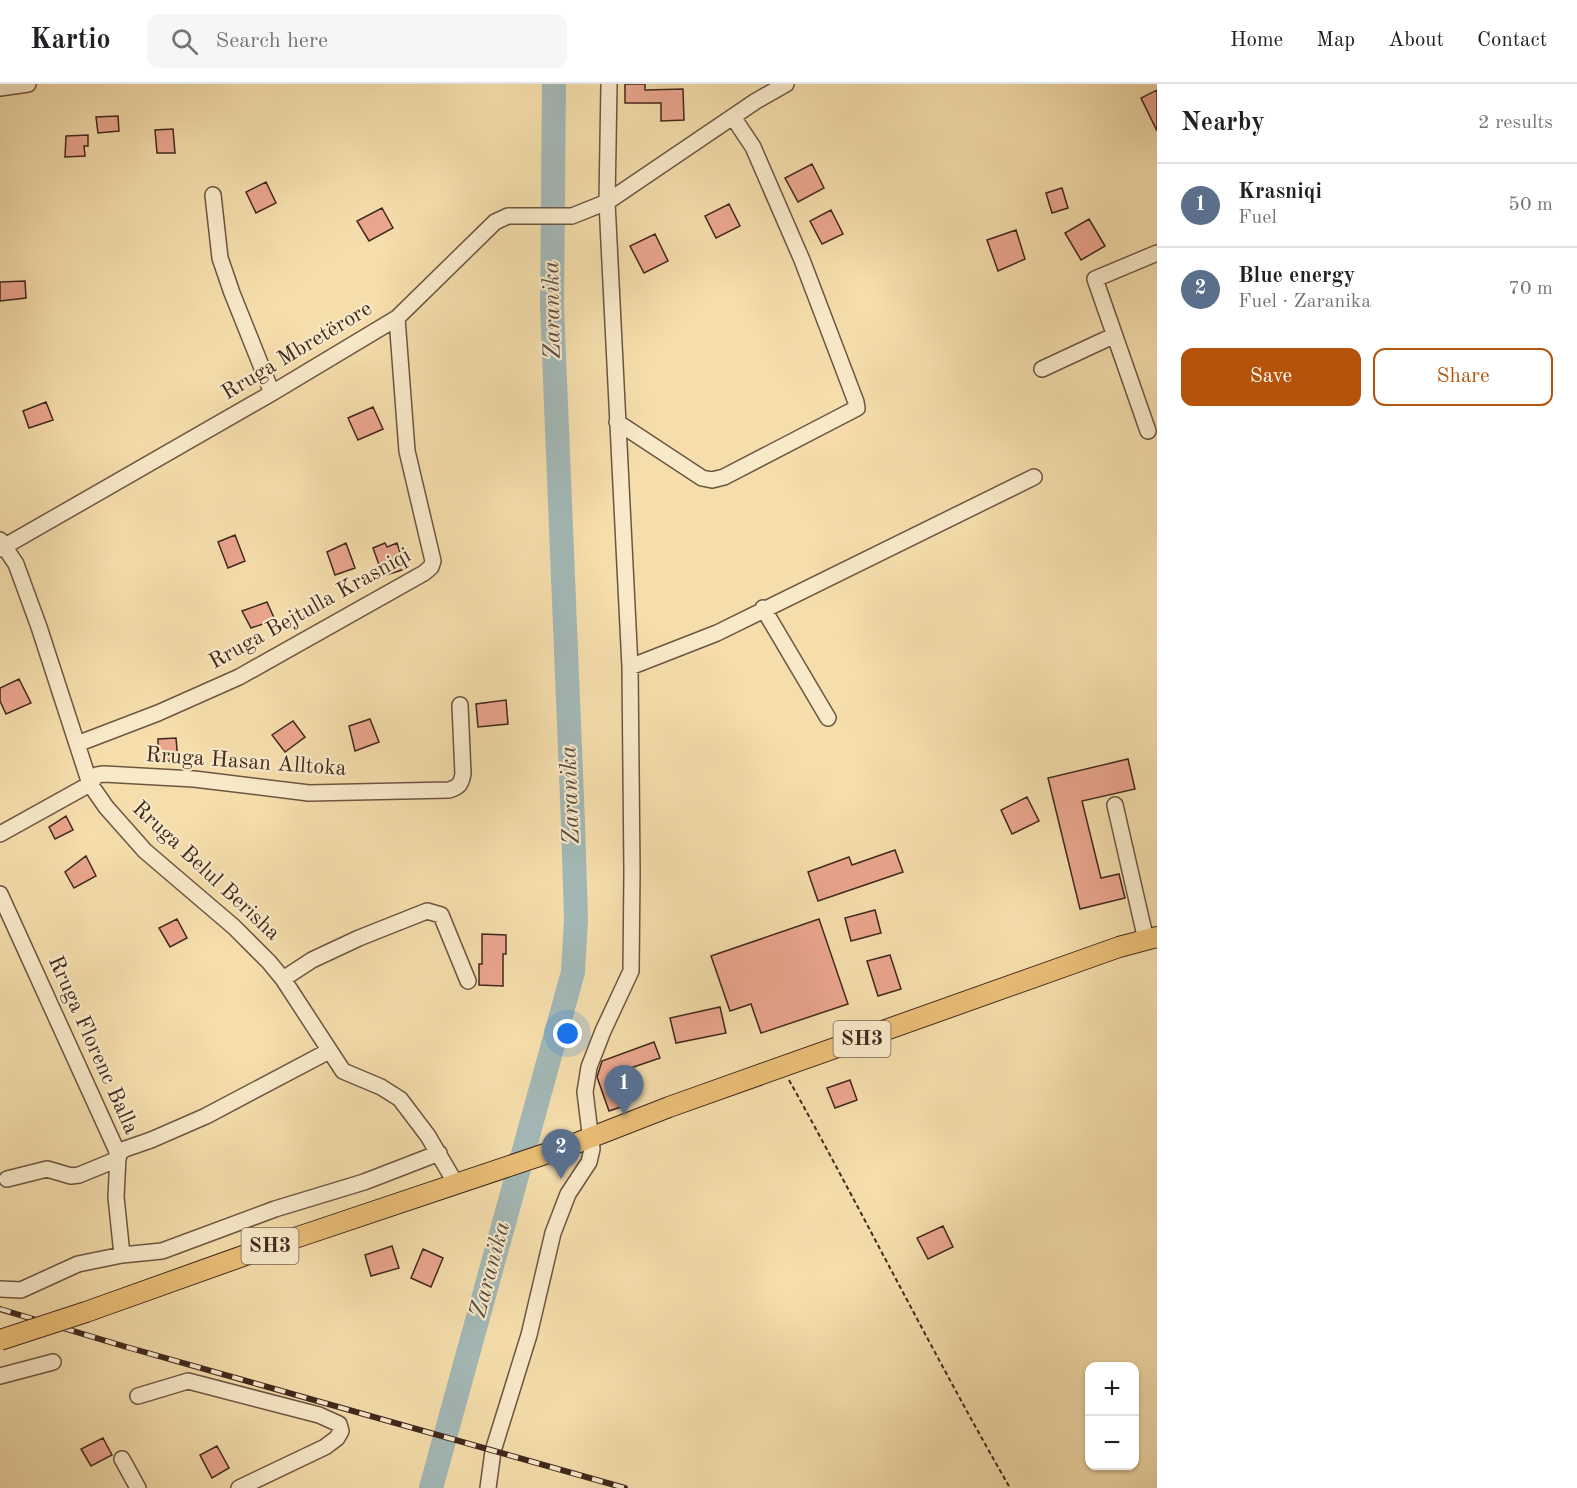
<!DOCTYPE html>
<html lang="en">
<head>
<meta charset="utf-8">
<style>
  :root { --surface:#fff; --page:#f6f6f6; --text:#202124; --muted:#757577; --line:#e0e0e0; --accent:#b45309 }
  body { margin:0; font-family:"Old Standard TT",serif; background:var(--page); color:var(--text) }
  .controls { position:absolute; right:18px; bottom:18px; display:grid; overflow:hidden; border-radius:12px; box-shadow:0 2px 4px #0004 }
  .controls button { width:54px; height:54px; display:grid; place-items:center; padding:0; border:0; border-bottom:2px solid var(--line); background:var(--surface); color:var(--text); font:30px sans-serif }
  .you { position:absolute; left:568px; top:950px; width:21px; height:21px; margin:-15px; border:4px solid #fff; border-radius:50%; background:#1a73e8; box-shadow:0 0 0 9px #1a73e833 }
  .badge { display:grid; place-items:center; width:39px; height:39px; border-radius:50%; background:var(--accent); color:#fff; font-size:20px; font-weight:700 }
  .pin { position:absolute; translate:-50% -50px; filter:drop-shadow(0 2px 3px #0008) }
  .pin::after { content:''; position:absolute; top:32px; width:21px; height:18px; background:inherit; clip-path:polygon(0 0,100% 0,50% 100%) }
  .list { margin:0; padding:0; list-style:none }
  h2 { display:flex; justify-content:space-between; align-items:center; height:78px; margin:0; padding:0 24px; font-size:26px }
  h2 small { font-size:20px; font-weight:400; color:var(--muted) }
  .list li { display:grid; grid-template-columns:39px 1fr auto; gap:18px; align-items:center; box-sizing:border-box; height:84px; padding:0 24px; border-top:2px solid var(--line) }
  .list b { display:block; font-size:22px; white-space:nowrap }
  .list p { margin:0; font-size:20px; white-space:nowrap; color:var(--muted) }
  .list em { font-size:20px; font-style:normal; color:var(--muted) }
  .actions { display:flex; gap:12px; padding:18px 24px }
  .actions a { flex:1; padding:14px 0; border:2px solid var(--accent); border-radius:12px; text-align:center; font-size:21px; color:var(--accent) }
  .actions .main { background:var(--accent); color:#fff }
  .icon { flex:none; width:33px; height:33px; fill:none; stroke:currentColor; stroke-width:2; stroke-linecap:round; stroke-linejoin:round }
  .map { position:relative; flex:none; width:1157px; height:1404px; overflow:hidden }
  header { display:flex; align-items:center; gap:36px; box-sizing:border-box; height:84px; padding:0 30px; background:var(--surface); border-bottom:2px solid var(--line) }
  header strong { font-size:28px }
  nav { display:flex; gap:33px; margin-inline-start:auto; font-size:21px }
  .search { width:420px; height:54px; background:var(--page); display:flex; align-items:center; gap:15px; box-sizing:border-box; padding:0 21px; border-radius:12px; color:var(--muted); font-size:22px }
  main { display:flex }
  aside { flex:1; background:var(--surface) }
  .map>svg:first-child { display:block }
  .lines { fill:none; stroke-linecap:round; stroke-linejoin:round }
  .river { stroke:#a3b8b6; stroke-width:24 }
  .building { fill:#eba68e; stroke:#40281d; stroke-width:1.5 }
  .minor-casing { stroke:#6d5541; stroke-width:18 }
  .major-casing { stroke:#40281d; stroke-width:22 }
  .path { stroke:#40281d; stroke-width:2; stroke-dasharray:4.5 3; stroke-linecap:butt }
  .minor { stroke:#f8e9c9; stroke-width:15 }
  .major { stroke:#eabe76; stroke-width:20 }
  .rail-casing { stroke:#40281d; stroke-width:6 }
  .rail { stroke:#f8e9c9; stroke-width:4; stroke-dasharray:11; stroke-linecap:butt }
  .major-bridge-casing { stroke:#40281d; stroke-width:22; stroke-linecap:butt }
  .major-bridge { stroke:#eabe76; stroke-width:20 }
  .labels { text-anchor:middle; dominant-baseline:central; stroke-width:4.5; stroke-linejoin:round; paint-order:stroke }
  .shield { fill:#f8e9c9; stroke:#776251; stroke-width:1.5 }
  .shield-label { font-size:21px; font-weight:bold; fill:#40281d }
  .street-label { font-size:22px; fill:#40281d; stroke:#f8e9c9 }
  .water-label { font-size:24px; font-style:italic; fill:#594c43; stroke:#f8e9c9 }
</style>
</head>
<body>
<header>
<strong>Kartio</strong>
<div class="search"><svg class="icon" aria-label="search" viewBox="0 0 24 24"><circle cx="10" cy="10" r="6"/><path d="M15 15l6 6"/></svg>Search here</div>
<nav><a>Home</a><a>Map</a><a>About</a><a>Contact</a></nav>
</header>
<main>
<div class="map">
<svg width="1157" height="1404" viewBox="0 0 1157 1404">
  <rect width="100%" height="100%" fill="#f5ddac"/>
  <filter id="stains"><feTurbulence type="fractalNoise" baseFrequency=".00333" numOctaves="4"/><feColorMatrix values="0 0 0 0 .2 0 0 0 0 .09 0 0 0 0 .02 0 0 0 .5 -.17"/></filter>
  <radialGradient id="worn" r=".72"><stop offset=".6" stop-color="#630" stop-opacity="0"/><stop offset="1" stop-color="#630" stop-opacity=".3"/></radialGradient>
  <g class="lines">
    <!-- river -->
    <path class="river" d="M431,1404L573,888L576,835L573,739L552,222L554,0"/>
  </g>
  <!-- building -->
  <path class="building" d="M625,0H645V6L683,5L684,36L661,37V19H625Z
    M1157,6V47L1141,14Z
    M118,32L119,47L98,49L96,33Z
    M173,45L175,69H157L155,46Z
    M88,51V62H84L85,72L65,73L66,52Z
    M812,80L824,104L798,118L785,94Z
    M266,98L276,119L256,129L246,108Z
    M1062,104L1068,124L1052,129L1046,109Z
    M729,120L740,142L716,154L705,132Z
    M382,124L393,144L369,157L357,137Z
    M831,126L843,150L822,160L810,137Z
    M1089,135L1105,162L1081,176L1065,149Z
    M1016,146L1025,175L998,187L987,156Z
    M655,150L668,177L644,189L630,162Z
    M25,197L26,214L0,217V198Z
    M46,318L53,336L29,344L23,327Z
    M373,323L383,345L358,356L348,334Z
    M235,451L245,477L228,484L218,458Z
    M346,459L355,484L335,491L327,468Z
    M385,459L387,463L397,459L405,485L383,492L373,464Z
    M267,518L275,536L251,544L242,527Z
    M19,595L31,619L6,630L0,617V604Z
    M506,616L508,640L478,643L476,620Z
    M370,635L379,658L355,667L349,642Z
    M293,637L305,653L285,668L272,651Z
    M176,654L178,677H158V655Z
    M1128,675L1135,705L1082,717L1101,794L1119,790L1125,814L1080,825L1048,694Z
    M1027,713L1039,737L1012,750L1001,726Z
    M66,732L73,746L55,755L49,743Z
    M895,766L903,788L818,817L808,788L849,773L852,781Z
    M86,772L96,792L74,804L65,788Z
    M875,826L881,849L851,857L845,834Z
    M177,835L187,854L170,863L159,844Z
    M819,835L848,920L761,949L751,920L730,927L711,872Z
    M482,850L506,851V870H503V902L479,901V880H482Z
    M890,871L901,905L878,912L867,877Z
    M720,923L726,949L676,959L670,934Z
    M654,958L660,974L616,989L627,1021L609,1027L597,993L602,977Z
    M850,996L857,1016L835,1024L827,1004Z
    M943,1142L953,1163L928,1175L917,1154Z
    M392,1162L399,1184L371,1192L365,1171Z
    M423,1165L443,1174L431,1203L411,1194Z
    M103,1354L112,1371L91,1382L81,1365Z
    M217,1362L229,1384L212,1394L200,1371Z"/>
  <g class="lines">
    <defs>
      <path id="minor" d="M0,4L28,0
        M213,111L220,174L232,209L272,309
        M1042,285L1113,252
        M617,338L702,394L712,396L724,393L857,324L856,318L802,176L753,63L733,33
        M1148,347L1095,195L1157,169
        M0,456L16,480L39,543L90,700L106,723L145,767L234,843L269,878L283,895L343,987L381,1003L400,1015L428,1052L456,1100
        M0,465L272,309L397,234L495,138L508,132H572L607,118L756,17L786,0
        M763,524L828,634
        M630,583L717,549L1034,393
        M77,660L158,629L239,593L424,489L431,483L433,477L407,367L397,234
        M1115,721L1146,856
        M0,750L90,700L97,691L104,690L194,695L309,709L449,706C459,703 461,700 463,690L460,621
        M0,810L116,1065L118,1072L116,1113L122,1171
        M283,895L312,876L359,854L427,827L441,831L468,897
        M7,1095L47,1085L71,1092L79,1091L118,1075L120,1068L125,1065L151,1056L206,1032L329,967
        M0,1205L21,1206L78,1180L122,1171L162,1167L275,1125L364,1098L439,1069
        M0,1292L53,1278
        M138,1312L188,1297L319,1331L339,1340L341,1347L337,1354L325,1363L239,1404
        M122,1375L138,1404
        M488,1404L493,1367L529,1251L553,1149L568,1110L589,1078L592,1065L585,1008L589,983L603,947L631,887L632,788L630,583L607,118L609,0"/>
      <path id="major" d="M86,1228L268,1163L569,1062L669,1023L1119,863L1157,853"/>
    </defs>
    <!-- minor casing -->
    <use href="#minor" class="minor-casing"/>
    <!-- major casing -->
    <use href="#major" class="major-casing"/>
    <!-- path -->
    <path class="path" d="M789,996C864,1131 933,1270 1010,1404"/>
    <!-- minor -->
    <use href="#minor" class="minor"/>
    <!-- major -->
    <use href="#major" class="major"/>
    <defs>
      <path id="rail" d="M0,1225L123,1262L625,1404"/>
    </defs>
    <!-- rail casing -->
    <use href="#rail" class="rail-casing"/>
    <!-- rail -->
    <use href="#rail" class="rail"/>
    <defs>
      <path id="major-bridge" d="M0,1256L86,1228"/>
    </defs>
    <!-- major-bridge casing -->
    <use href="#major-bridge" class="major-bridge-casing"/>
    <!-- major-bridge -->
    <use href="#major-bridge" class="major-bridge"/>
  </g>
  <g class="labels">
    <!-- shield labels -->
    <g class="shield">
      <rect x="833.5" y="937" width="57" height="36" rx="4.5"/>
      <rect x="241.5" y="1144" width="57" height="36" rx="4.5"/>
    </g>
    <g class="shield-label">
      <text x="862" y="955">SH3</text>
      <text x="270" y="1162">SH3</text>
    </g>
    <!-- street labels -->
    <g class="street-label">
      <text transform="translate(297 267) rotate(-31)">Rruga Mbretërore</text>
      <text transform="translate(310 525) rotate(-29)">Rruga Bejtulla Krasniqi</text>
      <text transform="translate(246 678) rotate(4)">Rruga Hasan Alltoka</text>
      <text transform="translate(206 787) rotate(43)">Rruga Belul Berisha</text>
      <text transform="translate(93 961) rotate(66)">Rruga Florenc Balla</text>
    </g>
    <!-- water labels -->
    <g class="water-label">
      <text transform="translate(553 226) rotate(-91)">Zaranika</text>
      <text transform="translate(571 711) rotate(-92)">Zaranika</text>
      <text transform="translate(491 1186) rotate(-75)">Zaranika</text>
    </g>
  </g>
  <rect width="100%" height="100%" filter="url(#stains)"/>
  <rect width="100%" height="100%" fill="url(#worn)"/>
</svg>
<div class="controls">
<button>+</button>
<button>−</button>
</div>
<div class="you"></div>
<div class="pin badge" style="left:624px;top:1031px;background:#5c6f8a">1</div>
<div class="pin badge" style="left:561px;top:1095px;background:#5c6f8a">2</div>
</div>
<aside>
<h2>Nearby<small>2 results</small></h2>
<ul class="list">
<li><span class="badge" style="background:#5c6f8a">1</span><div><b>Krasniqi</b><p>Fuel</p></div><em>50 m</em></li>
<li><span class="badge" style="background:#5c6f8a">2</span><div><b>Blue energy</b><p>Fuel · Zaranika</p></div><em>70 m</em></li>
</ul>
<div class="actions"><a class="main">Save</a><a>Share</a></div>
</aside>
</main>
</body>
</html>
